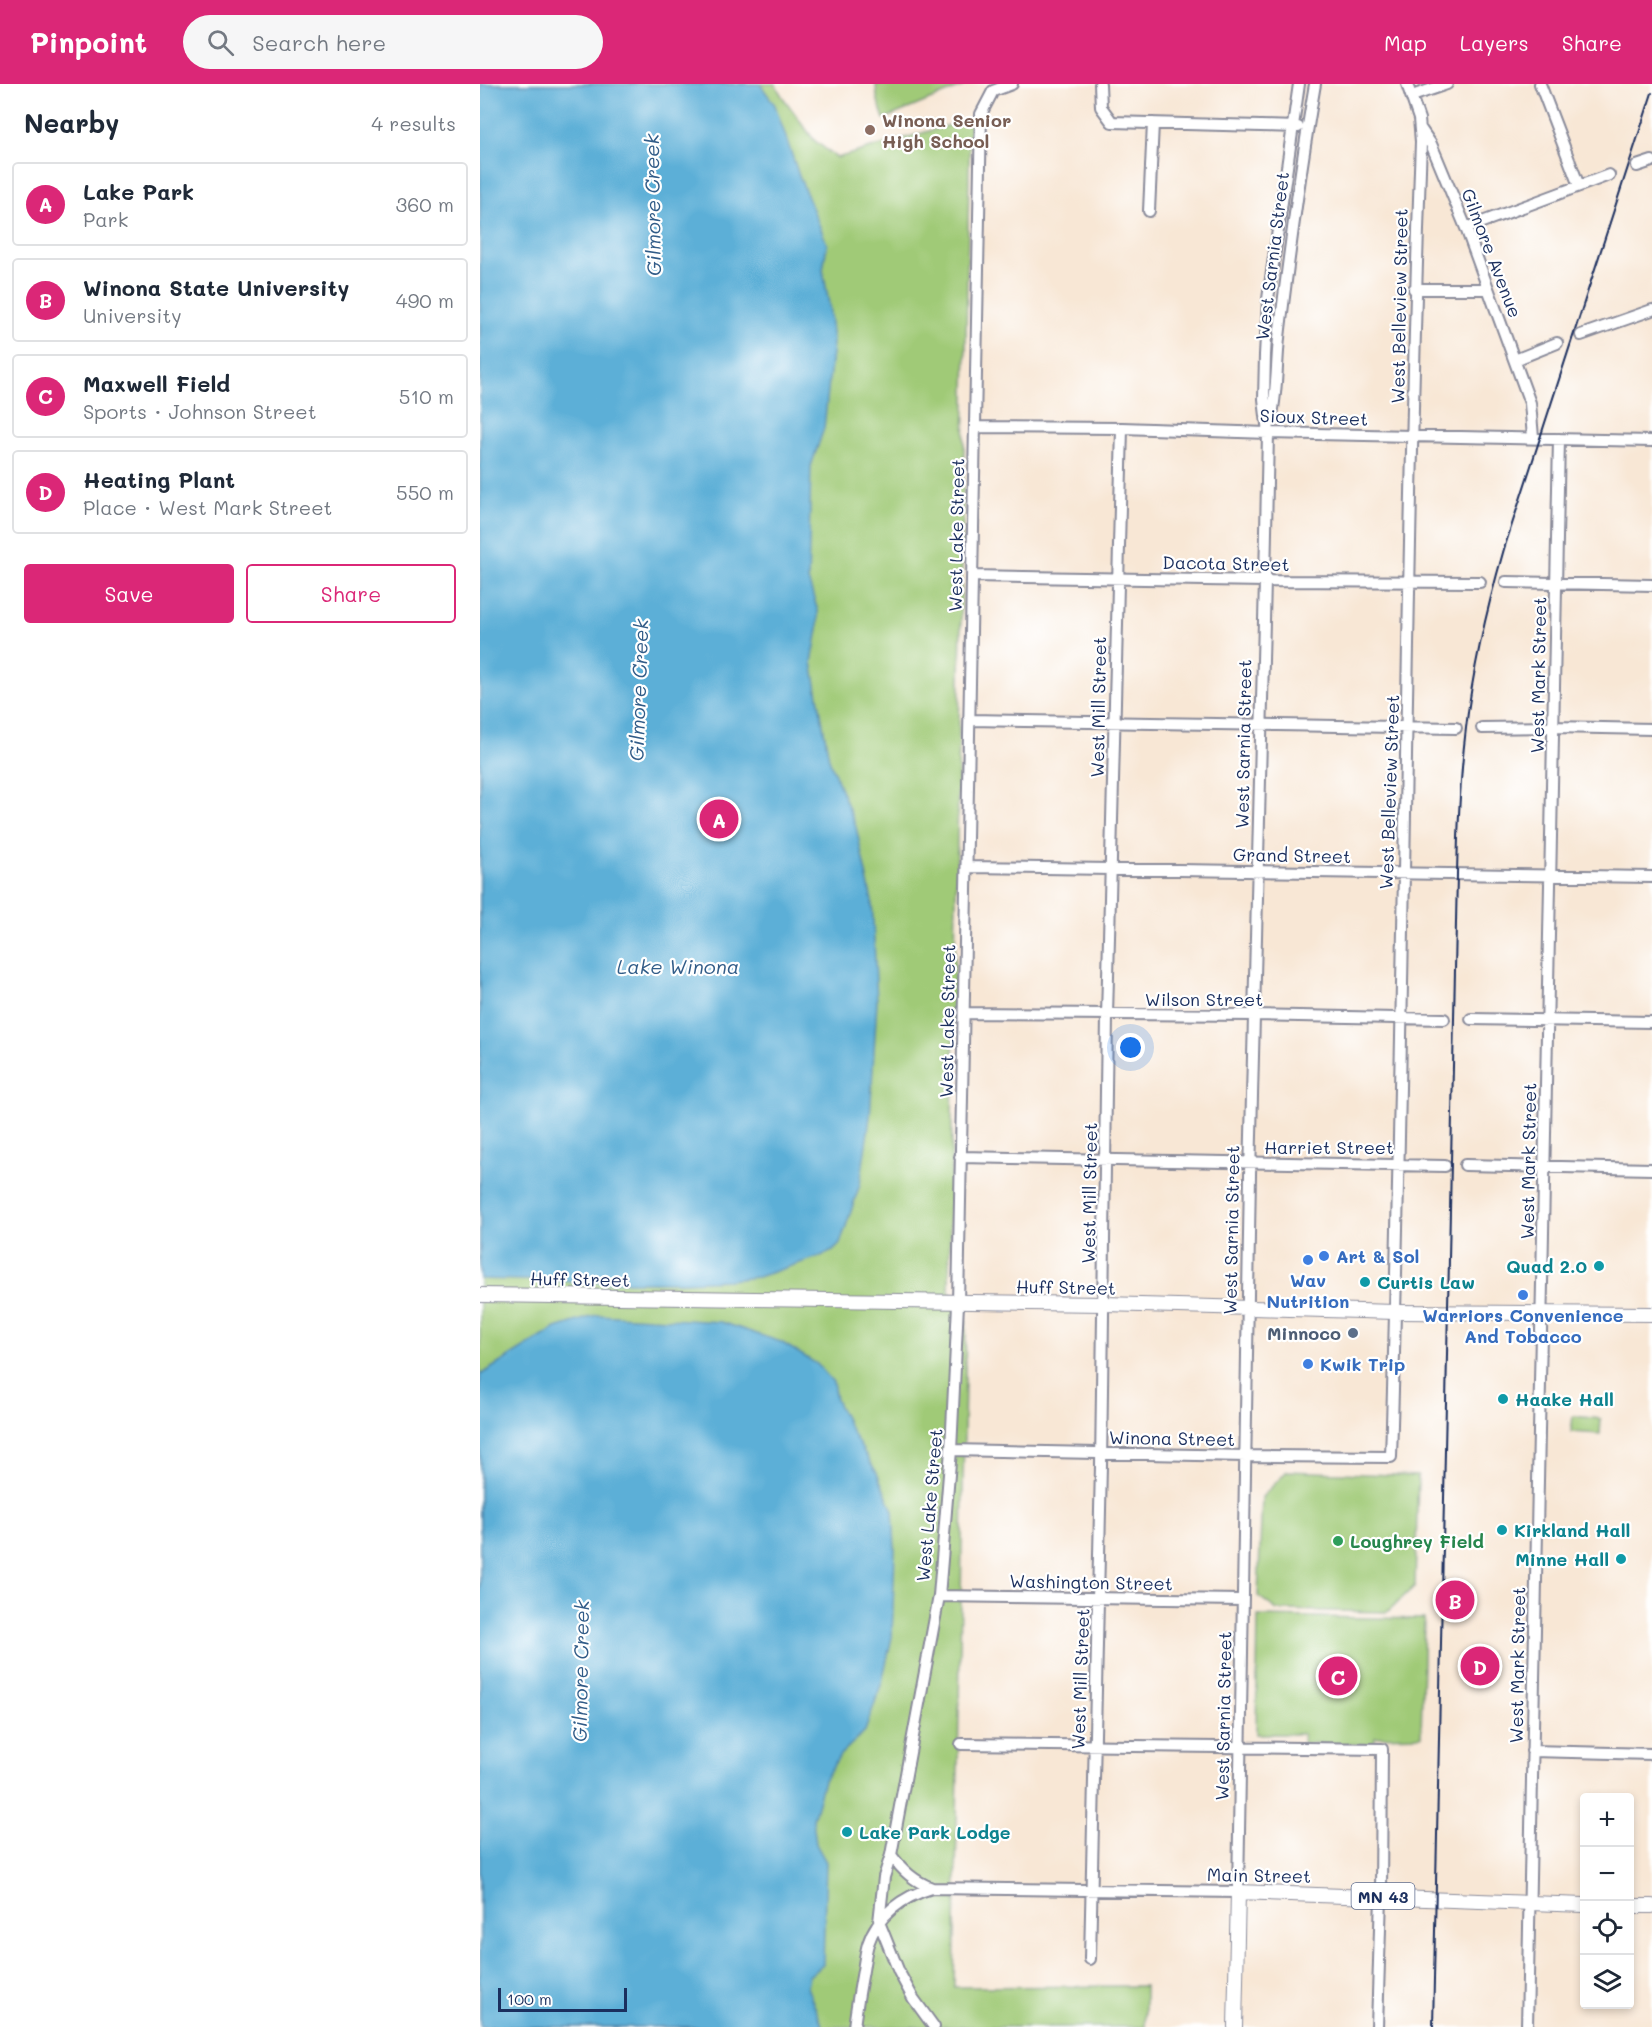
<!DOCTYPE html>
<html lang="en">
<head>
<meta charset="utf-8">
<style>
  :root { --surface:#fff; --page:#f6f6f7; --text:#1f2937; --muted:#747a83; --line:#e0e1e3; --accent:#db2777 }
  body { margin:0; font-family:Mali,sans-serif; background:var(--page); color:var(--text) }
  .controls { position:absolute; right:18px; bottom:18px; display:grid; overflow:hidden; border-radius:6px; box-shadow:0 3px 9px #0003 }
  .controls button { width:54px; height:54px; display:grid; place-items:center; padding:0; border:0; border-bottom:2px solid var(--line); background:var(--surface); color:var(--text); font:30px sans-serif }
  .scale { position:absolute; left:18px; bottom:15px; width:129px; box-sizing:border-box; padding-left:6px; border:3px solid #1b2f5e; border-top:0; font-size:16px; line-height:21px; white-space:nowrap; color:#1b2f5e; -webkit-text-stroke:4px #fff; paint-order:stroke }
  .you { position:absolute; left:651px; top:964px; width:21px; height:21px; margin:-15px; border:4px solid #fff; border-radius:50%; background:#1a73e8; box-shadow:0 0 0 9px #1a73e833 }
  .badge { display:grid; place-items:center; width:39px; height:39px; border-radius:50%; background:var(--accent); color:#fff; font-size:20px; font-weight:700 }
  .pin { position:absolute; translate:-50% -50%; border:3px solid #fff; box-shadow:0 2px 6px #0006 }
  .list { margin:0; padding:0; list-style:none }
  h2 { display:flex; justify-content:space-between; align-items:center; height:78px; margin:0; padding:0 24px; font-size:26px }
  h2 small { font-size:20px; font-weight:400; color:var(--muted) }
  .list li { display:grid; grid-template-columns:39px 1fr auto; gap:18px; align-items:center; box-sizing:border-box; height:84px; margin:0 12px 12px; padding:0 12px; border:2px solid var(--line); border-radius:6px }
  .list b { display:block; font-size:22px; white-space:nowrap }
  .list p { margin:0; font-size:20px; white-space:nowrap; color:var(--muted) }
  .list em { font-size:20px; font-style:normal; color:var(--muted) }
  .actions { display:flex; gap:12px; padding:18px 24px }
  .actions a { flex:1; padding:14px 0; border:2px solid var(--accent); border-radius:6px; text-align:center; font-size:21px; color:var(--accent) }
  .actions .main { background:var(--accent); color:#fff }
  .icon { flex:none; width:33px; height:33px; fill:none; stroke:currentColor; stroke-width:2; stroke-linecap:round; stroke-linejoin:round }
  .map { position:relative; flex:none; width:1172px; height:1943px; overflow:hidden }
  header { display:flex; align-items:center; gap:36px; box-sizing:border-box; height:84px; padding:0 30px; background:var(--accent); color:#fff }
  header strong { font-size:28px }
  nav { display:flex; gap:33px; margin-inline-start:auto; font-size:21px }
  .search { width:420px; height:54px; background:var(--page); display:flex; align-items:center; gap:15px; box-sizing:border-box; padding:0 21px; border-radius:33px; color:var(--muted); font-size:22px }
  main { display:flex }
  aside { flex:1; background:var(--surface) }
  .map>svg:first-child { display:block }
  .green { fill:#a0ca77; stroke:#5e7c6a; stroke-width:1.5 }
  .water { fill:#5bafd7; stroke:#3b6f9a; stroke-width:1.5 }
  .lines { fill:none; stroke-linecap:round; stroke-linejoin:round }
  .minor-casing { stroke:#8a8b9a; stroke-width:14 }
  .major-casing { stroke:#8a8b9a; stroke-width:16 }
  .minor { stroke:#fff; stroke-width:10 }
  .major { stroke:#fff; stroke-width:14 }
  .rail { stroke:#1b2f5e; stroke-width:2 }
  .education-dot { fill:#8d6e63; stroke:#fff; stroke-width:2 }
  .shop-dot { fill:#3f7fe0; stroke:#fff; stroke-width:2 }
  .culture-dot { fill:#0f9aa8; stroke:#fff; stroke-width:2 }
  .service-dot { fill:#5c6f8a; stroke:#fff; stroke-width:2 }
  .leisure-dot { fill:#2e9e5b; stroke:#fff; stroke-width:2 }
  .labels { text-anchor:middle; dominant-baseline:central; stroke-width:4.5; stroke-linejoin:round; paint-order:stroke }
  .shield { fill:#fff; stroke:#5f6d8e; stroke-width:1.5 }
  .shield-label { font-size:16px; font-weight:bold; fill:#1b2f5e }
  .education-label { font-size:18px; font-weight:bold; fill:#785e54; stroke:#fff; text-anchor:start }
  .street-label { font-size:18px; fill:#1b2f5e; stroke:#fff }
  .shop-label { font-size:18px; font-weight:bold; fill:#366cbe; stroke:#fff; text-anchor:start }
  .culture-label { font-size:18px; font-weight:bold; fill:#0d838f; stroke:#fff; text-anchor:start }
  .service-label { font-size:18px; font-weight:bold; fill:#4e5e75; stroke:#fff; text-anchor:end }
  .leisure-label { font-size:18px; font-weight:bold; fill:#27864d; stroke:#fff; text-anchor:start }
  .water-label { font-size:20px; font-style:italic; fill:#315c88; stroke:#fff }
</style>
</head>
<body>
<header>
<strong>Pinpoint</strong>
<div class="search"><svg class="icon" aria-label="search" viewBox="0 0 24 24"><circle cx="10" cy="10" r="6"/><path d="M15 15l6 6"/></svg>Search here</div>
<nav><a>Map</a><a>Layers</a><a>Share</a></nav>
</header>
<main>
<aside>
<h2>Nearby<small>4 results</small></h2>
<ul class="list">
<li><span class="badge">A</span><div><b>Lake Park</b><p>Park</p></div><em>360 m</em></li>
<li><span class="badge">B</span><div><b>Winona State University</b><p>University</p></div><em>490 m</em></li>
<li><span class="badge">C</span><div><b>Maxwell Field</b><p>Sports · Johnson Street</p></div><em>510 m</em></li>
<li><span class="badge">D</span><div><b>Heating Plant</b><p>Place · West Mark Street</p></div><em>550 m</em></li>
</ul>
<div class="actions"><a class="main">Save</a><a>Share</a></div>
</aside>
<div class="map">
<svg width="1172" height="1943" viewBox="0 0 1172 1943">
  <rect width="100%" height="100%" fill="#fff"/>
  <filter id="ink" filterUnits="userSpaceOnUse"><feTurbulence type="fractalNoise" baseFrequency=".0167" numOctaves="2"/><feDisplacementMap in="SourceGraphic" scale="12" xChannelSelector="R" yChannelSelector="G"/><feConvolveMatrix kernelMatrix="1 2 1 2 8 2 1 2 1" color-interpolation-filters="sRGB"/></filter>
  <filter id="wash" filterUnits="userSpaceOnUse"><feTurbulence type="fractalNoise" baseFrequency=".008" numOctaves="4" result="noise"/><feDisplacementMap in="SourceGraphic" scale="24" xChannelSelector="R" yChannelSelector="G"/><feGaussianBlur stdDeviation="1.35" result="paint"/><feColorMatrix in="noise" values="0 0 0 0 0 0 0 0 0 0 0 0 0 0 0 0 0 1.4 0 .05"/><feComposite in="paint" operator="in"/></filter>
  <g filter="url(#wash)">
    <rect width="100%" height="100%" fill="#f8e7d5"/>
    <!-- green -->
    <path class="green" d="M0,0H295L302,12L334,56L357,74L490,35L469,1207L486,1237L474,1903L665,1902V1943H0Z
      M396,0H488L404,35L397,14Z
      M1093,1332L1121,1335L1120,1350L1091,1348Z
      M807,1387L938,1392L935,1502L907,1528L797,1526L778,1512L782,1413Z
      M778,1532L944,1535L941,1652L895,1653L894,1661L823,1659V1650H776Z"/>
    <!-- water -->
    <path class="water" d="M0,0H280L295,21L318,89L347,160L343,186L349,220L353,259L344,344L331,382L328,496L338,527V545L332,578L349,675L376,743L392,817L397,917L390,1033L380,1100L360,1160L353,1167L341,1172L278,1193L248,1196L203,1198H120L0,1195Z
      M117,1231L241,1238L301,1258L337,1280L353,1298L356,1316L374,1352L397,1389L413,1427L415,1466L412,1553L402,1598L385,1647L360,1671L344,1696L333,1736L336,1760L346,1778L343,1881L329,1892L327,1903L343,1943H0V1291L76,1244Z"/>
  </g>
  <g filter="url(#ink)">
    <g class="lines">
      <defs>
        <path id="minor" d="M620,0L621,23L632,38L818,43
          M1060,0L1099,102
          M932,12L967,0
          M940,44L951,60L957,74L986,144L1050,319L1053,353
          M1157,82L1172,77
          M669,127L673,39
          M986,144L1129,91
          M934,205H1008
          M1101,251L1172,226
          M1035,276L1077,259
          M790,340C798,309 796,276 800,245C810,163 821,81 835,0
          M495,343L642,344L788,349L1172,357
          M492,492L785,497L1000,498
          M1026,498L1172,501
          M491,636L976,644
          M1002,644L1073,643L1172,645
          M487,783L1172,793
          M484,929L774,931L964,935
          M991,935L1172,938
          M480,1073L965,1082
          M985,1081L1172,1085
          M471,1366L766,1372L911,1373C925,934 925,496 941,58L939,35L927,0
          M459,1512L763,1516
          M481,1660L902,1665L901,1812L897,1943
          M1052,1667L1172,1670
          M411,1771C423,1787 434,1797 452,1804
          M610,1875L621,1381L627,932L642,344
          M374,1943C376,1926 379,1909 382,1892C384,1882 385,1870 388,1860C397,1831 424,1812 452,1804L758,1808L770,1091L785,497L788,349L784,315L785,271L788,215L819,0
          M454,1943L433,1914L419,1888L399,1838L404,1793L411,1771L459,1512L471,1366L478,1220L501,30L513,7L532,0
          M1047,1943L1079,355"/>
        <path id="major" d="M0,1211L624,1220L916,1228L1172,1230
          M1150,1822H1172
          M755,1943L758,1808L1104,1821"/>
      </defs>
      <!-- minor casing -->
      <use href="#minor" class="minor-casing"/>
      <!-- major casing -->
      <use href="#major" class="major-casing"/>
      <!-- minor -->
      <use href="#minor" class="minor"/>
      <!-- major -->
      <use href="#major" class="major"/>
      <!-- rail -->
      <path class="rail" d="M953,1943L977,790C978,741 980,693 986,644C993,583 1007,524 1024,465L1172,9"/>
    </g>
  </g>
  <!-- markers -->
  <circle class="education-dot" cx="390" cy="46" r="6"/>
  <g class="shop-dot">
    <circle cx="844" cy="1172" r="6"/>
    <circle cx="828" cy="1176" r="6"/>
    <circle cx="1043" cy="1211" r="6"/>
    <circle cx="828" cy="1280" r="6"/>
  </g>
  <g class="culture-dot">
    <circle cx="1119" cy="1182" r="6"/>
    <circle cx="885" cy="1198" r="6"/>
    <circle cx="1023" cy="1315" r="6"/>
    <circle cx="1022" cy="1446" r="6"/>
    <circle cx="1141" cy="1475" r="6"/>
    <circle cx="367" cy="1748" r="6"/>
  </g>
  <circle class="service-dot" cx="873" cy="1249" r="6"/>
  <circle class="leisure-dot" cx="858" cy="1457" r="6"/>
  <g class="labels">
    <!-- shield labels -->
    <rect class="shield" x="871.5" y="1799" width="63" height="26" rx="4.5"/>
    <g class="shield-label">
      <text x="903" y="1812">MN 43</text>
    </g>
    <!-- education labels -->
    <g class="education-label">
      <text x="402" y="36">Winona Senior<tspan x="402" dy="21">High School</tspan></text>
    </g>
    <!-- street labels -->
    <g class="street-label">
      <text transform="translate(1012 169) rotate(69)">Gilmore Avenue</text>
      <text transform="translate(792 172) rotate(-83)">West Sarnia Street</text>
      <text transform="translate(919 222) rotate(-89)">West Belleview Street</text>
      <text transform="translate(834 333) rotate(2)">Sioux Street</text>
      <text transform="translate(476 451) rotate(-89)">West Lake Street</text>
      <text transform="translate(746 479) rotate(1)">Dacota Street</text>
      <text transform="translate(1058 591) rotate(-89)">West Mark Street</text>
      <text transform="translate(618 623) rotate(-89)">West Mill Street</text>
      <text transform="translate(763 660) rotate(-89)">West Sarnia Street</text>
      <text transform="translate(909 708) rotate(-88)">West Belleview Street</text>
      <text transform="translate(812 771) rotate(1)">Grand Street</text>
      <text x="724" y="915">Wilson Street</text>
      <text transform="translate(467 937) rotate(-89)">West Lake Street</text>
      <text x="849" y="1063">Harriet Street</text>
      <text transform="translate(1048 1077) rotate(-89)">West Mark Street</text>
      <text transform="translate(609 1109) rotate(-89)">West Mill Street</text>
      <text transform="translate(751 1146) rotate(-89)">West Sarnia Street</text>
      <text transform="translate(100 1195) rotate(1)">Huff Street</text>
      <text transform="translate(586 1203) rotate(1)">Huff Street</text>
      <text transform="translate(692 1354) rotate(1)">Winona Street</text>
      <text transform="translate(449 1421) rotate(-85)">West Lake Street</text>
      <text transform="translate(611 1498) rotate(1)">Washington Street</text>
      <text transform="translate(1037 1581) rotate(-89)">West Mark Street</text>
      <text transform="translate(600 1595) rotate(-88)">West Mill Street</text>
      <text transform="translate(743 1632) rotate(-89)">West Sarnia Street</text>
      <text transform="translate(779 1791) rotate(1)">Main Street</text>
    </g>
    <!-- shop labels -->
    <g class="shop-label">
      <text x="856" y="1172">Art &amp; Sol</text>
      <text x="828" y="1196" text-anchor="middle">Wav<tspan x="828" dy="21">Nutrition</tspan></text>
      <text x="1043" y="1231" text-anchor="middle">Warriors Convenience<tspan x="1043" dy="21">And Tobacco</tspan></text>
      <text x="840" y="1280">Kwik Trip</text>
    </g>
    <!-- culture labels -->
    <g class="culture-label">
      <text x="1107" y="1182" text-anchor="end">Quad 2.0</text>
      <text x="897" y="1198">Curtis Law</text>
      <text x="1035" y="1315">Haake Hall</text>
      <text x="1034" y="1446">Kirkland Hall</text>
      <text x="1129" y="1475" text-anchor="end">Minne Hall</text>
      <text x="379" y="1748">Lake Park Lodge</text>
    </g>
    <!-- service labels -->
    <g class="service-label">
      <text x="861" y="1249">Minnoco</text>
    </g>
    <!-- leisure labels -->
    <g class="leisure-label">
      <text x="870" y="1457">Loughrey Field</text>
    </g>
    <!-- water labels -->
    <g class="water-label">
      <text transform="translate(172 121) rotate(-91)">Gilmore Creek</text>
      <text transform="translate(158 606) rotate(-88)">Gilmore Creek</text>
      <text x="198" y="882">Lake Winona</text>
      <text transform="translate(100 1587) rotate(-89)">Gilmore Creek</text>
    </g>
  </g>
</svg>
<div class="controls">
<button>+</button>
<button>−</button>
<button><svg class="icon" aria-label="locate" viewBox="0 0 24 24"><circle cx="12" cy="12" r="6"/><path d="M12 2v4M12 18v4M2 12h4M18 12h4"/></svg></button>
<button><svg class="icon" aria-label="layers" viewBox="0 0 24 24"><path d="M12 4l9 5-9 5-9-5zM3 14l9 5 9-5"/></svg></button>
</div>
<div class="scale">100 m</div>
<div class="you"></div>
<div class="pin badge" style="left:239px;top:735px">A</div>
<div class="pin badge" style="left:975px;top:1516px">B</div>
<div class="pin badge" style="left:858px;top:1592px">C</div>
<div class="pin badge" style="left:1000px;top:1582px">D</div>
</div>
</main>
</body>
</html>
